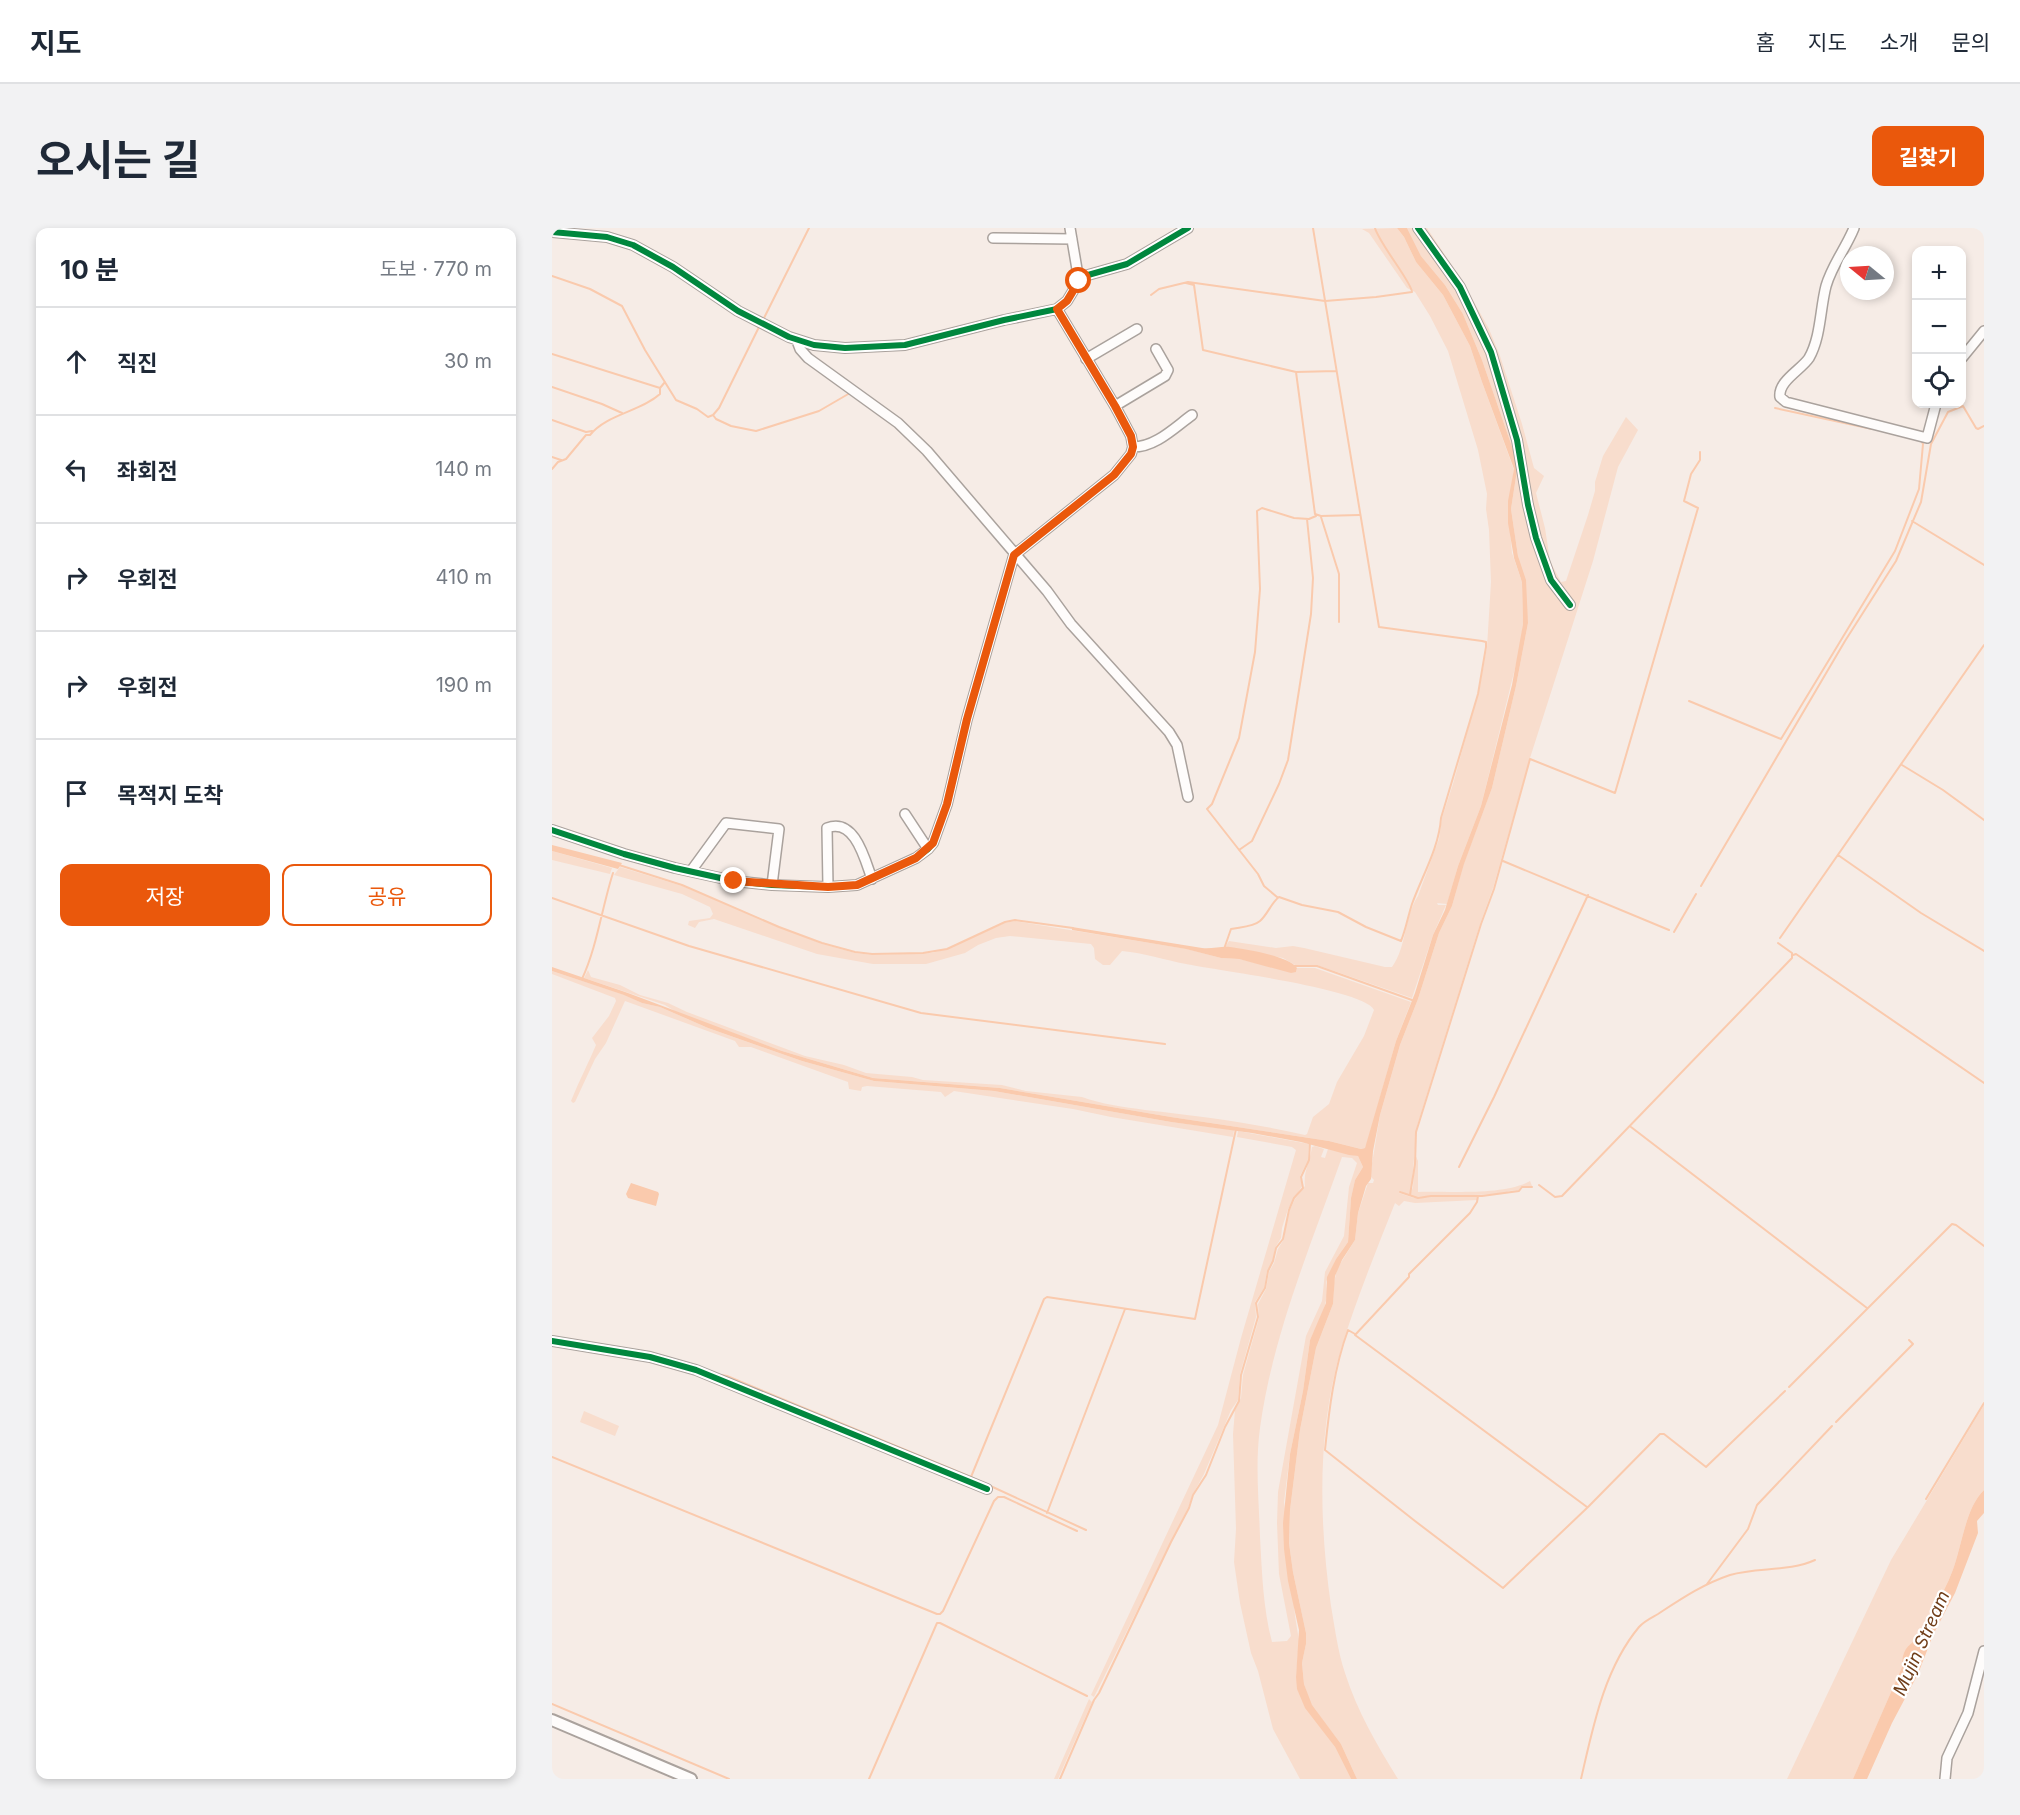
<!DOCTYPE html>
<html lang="ko">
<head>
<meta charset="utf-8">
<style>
  :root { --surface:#fff; --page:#f2f2f3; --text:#1f2937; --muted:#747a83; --line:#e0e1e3; --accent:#ea580c }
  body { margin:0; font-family:Inter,"Noto Sans KR",sans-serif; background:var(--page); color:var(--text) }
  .controls { position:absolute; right:18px; top:18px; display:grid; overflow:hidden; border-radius:12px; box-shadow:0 3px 9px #0003 }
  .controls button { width:54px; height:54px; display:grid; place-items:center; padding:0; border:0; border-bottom:2px solid var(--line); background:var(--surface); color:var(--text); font:30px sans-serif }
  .compass { position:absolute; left:1288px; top:18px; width:54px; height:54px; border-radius:50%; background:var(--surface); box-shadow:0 3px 9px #0003; rotate:288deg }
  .stop { position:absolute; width:18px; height:18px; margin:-14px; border:4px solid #ea580c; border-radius:50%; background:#fff }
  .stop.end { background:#ea580c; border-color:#fff; box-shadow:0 2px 6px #0008 }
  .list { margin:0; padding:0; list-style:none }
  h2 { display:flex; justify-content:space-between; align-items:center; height:78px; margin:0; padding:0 24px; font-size:26px }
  h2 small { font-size:20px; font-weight:400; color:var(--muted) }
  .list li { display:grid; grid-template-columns:39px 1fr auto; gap:18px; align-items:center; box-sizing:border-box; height:108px; padding:0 24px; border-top:2px solid var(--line) }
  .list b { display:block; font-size:22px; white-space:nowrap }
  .list em { font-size:20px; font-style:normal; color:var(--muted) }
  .actions { display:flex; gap:12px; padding:18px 24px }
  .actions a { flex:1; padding:14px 0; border:2px solid var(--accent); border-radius:12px; text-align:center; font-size:21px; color:var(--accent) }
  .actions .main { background:var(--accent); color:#fff }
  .icon { flex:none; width:33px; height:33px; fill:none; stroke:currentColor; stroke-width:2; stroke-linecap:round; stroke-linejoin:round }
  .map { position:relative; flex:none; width:1432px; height:1551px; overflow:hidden; border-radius:12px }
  header { display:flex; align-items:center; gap:36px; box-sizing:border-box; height:84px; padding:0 30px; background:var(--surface); border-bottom:2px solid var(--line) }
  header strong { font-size:28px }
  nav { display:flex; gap:33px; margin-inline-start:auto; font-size:21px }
  .intro { display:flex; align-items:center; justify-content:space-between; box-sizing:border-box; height:144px; padding:0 36px }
  h1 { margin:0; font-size:42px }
  .button { padding:15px 27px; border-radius:12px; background:var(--accent); color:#fff; font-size:21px; font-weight:700 }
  main { display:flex; gap:36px; padding:0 36px }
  aside { flex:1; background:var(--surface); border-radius:12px; box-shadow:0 3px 9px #0003 }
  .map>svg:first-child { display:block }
  .green { fill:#f8ddcd; fill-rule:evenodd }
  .water { fill:#facaad }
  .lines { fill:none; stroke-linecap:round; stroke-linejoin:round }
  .stream { stroke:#facaad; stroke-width:2 }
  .minor-casing { stroke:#aaa29d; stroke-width:12 }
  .major-casing { stroke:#aaa29d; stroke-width:14 }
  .minor { stroke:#fefcfb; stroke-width:9 }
  .major { stroke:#fefcfb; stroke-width:10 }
  .cycleway-casing { stroke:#fff; stroke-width:10 }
  .cycleway { stroke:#00873e; stroke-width:6 }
  .route { stroke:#ea580c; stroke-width:8 }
  .labels { text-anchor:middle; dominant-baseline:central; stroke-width:4.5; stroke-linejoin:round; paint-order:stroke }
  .water-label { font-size:18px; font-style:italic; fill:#703e19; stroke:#fff }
</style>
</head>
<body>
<header>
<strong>지도</strong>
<nav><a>홈</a><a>지도</a><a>소개</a><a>문의</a></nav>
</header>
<div class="intro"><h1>오시는 길</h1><a class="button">길찾기</a></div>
<main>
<aside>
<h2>10 분<small>도보 · 770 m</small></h2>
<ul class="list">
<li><svg class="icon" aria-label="ahead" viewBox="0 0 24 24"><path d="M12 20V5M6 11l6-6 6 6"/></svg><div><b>직진</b></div><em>30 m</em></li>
<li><svg class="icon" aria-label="left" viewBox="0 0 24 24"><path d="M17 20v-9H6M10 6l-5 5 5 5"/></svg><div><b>좌회전</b></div><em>140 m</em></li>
<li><svg class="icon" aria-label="right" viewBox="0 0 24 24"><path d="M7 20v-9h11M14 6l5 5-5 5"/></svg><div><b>우회전</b></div><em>410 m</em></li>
<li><svg class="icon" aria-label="right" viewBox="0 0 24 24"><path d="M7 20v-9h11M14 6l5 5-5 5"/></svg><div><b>우회전</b></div><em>190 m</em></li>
<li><svg class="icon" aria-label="arrive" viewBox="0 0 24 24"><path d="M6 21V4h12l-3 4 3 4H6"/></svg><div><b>목적지 도착</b></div></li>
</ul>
<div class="actions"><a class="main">저장</a><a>공유</a></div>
</aside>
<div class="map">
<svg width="1432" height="1551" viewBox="0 0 1432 1551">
  <rect width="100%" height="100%" fill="#f6ece6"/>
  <!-- green -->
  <path class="green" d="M845,0L852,9L864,34L891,67L918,118L930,154L962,242L956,280L960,325L970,354L971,396L968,420L929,578L906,638L895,676L885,675L886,677H894L881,707L860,770L765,737H743L731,730L673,719L677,713L724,720L741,718L752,720L833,739H840C855,718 852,689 866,668L887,611L890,590L901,556L928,458L935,419L939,354L937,302L934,281L935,266L926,222L896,123L878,88L863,64L855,60L817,5L810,1Z
    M855,0H875L911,54L937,101L948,128L970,196L982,240L992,248L984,265L993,300L998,333L1009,354L1014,353L1036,287L1043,263V254L1051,228L1074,189L1086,202L1066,239L1041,333L978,530L941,660L928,696L865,898L859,963L857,967L848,963L847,965L862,970L917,967L925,969V972L863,975L852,973L847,978L843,975C824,1023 804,1072 789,1121C765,1203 767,1294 779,1378C783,1401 786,1424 793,1445C805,1483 825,1517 846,1551H805L789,1516L759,1477L752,1456L750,1435L754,1416V1405L741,1344L737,1315L738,1282L748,1202L764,1120L781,1076L782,1055L785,1041L803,1012L806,985L816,955H821L822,952L818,948L828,887L848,817L866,771L887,705L900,678L912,635L940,560L964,458L976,395L959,281L966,236L930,132L911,86L893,57L869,28Z
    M0,623L60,640L58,646L0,632Z
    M68,639L130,658L270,716L303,725L320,727L380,725L394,721L453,695L463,693L635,721L669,730L687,731L744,744L745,740H763L859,774L844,813L815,915L813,920L809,921L777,913L619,889L448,860L321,850L230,823L126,785L113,777L32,750L36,742L39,749L68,757L88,767L116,775L135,784L253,828L292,837L314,845L360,849L371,852L450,857L474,863L530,869C549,876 572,879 593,882C647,888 701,895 753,907L755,906L761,889L777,876L785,854L812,808L822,782C813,761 662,742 634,736C613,732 592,725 570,723L558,737H551L543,731L542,720L539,716L458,708L444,710L426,717L413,725L374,736H321L265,726L162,691L147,694L143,700L136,697L137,693L158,690L161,686L158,679L130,666L62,647Z
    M0,743L73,767L90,775L108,779L156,800L250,833L322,853L442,863L619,894L682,902L681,909L559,889L521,881L402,863L393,869L389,864L315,858L310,859L309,863L297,861L296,854L199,819H187L183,813L73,773L54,815L43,831L23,874L21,875L19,873C27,853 36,836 44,817L40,810L57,788L64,773L63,770L0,746Z
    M686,903L757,916L756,932L748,948L750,958L736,981L730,1000L729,1010L723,1020L721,1033L715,1043L712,1060L703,1074L704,1089L688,1146L686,1172L679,1182L652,1246L641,1266L636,1280L542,1469L539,1467L666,1197L689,1110L744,922L740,919L685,909Z
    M763,918L772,921L769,929L773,930L776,921L806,928L811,939L803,952L799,970L796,1014L784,1031L774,1054L775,1068L772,1082L758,1112L751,1163L738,1226L732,1274L743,1388L747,1413L744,1449L769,1500L783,1519L799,1551H748L721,1501L706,1443L699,1425L688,1375L682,1334L684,1301L681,1206L683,1182L689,1170L691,1147L707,1090L706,1076L714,1061L717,1044L722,1035L726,1021L732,1011L733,999L738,982L743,971L753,958C751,944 758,934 760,919ZM790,929L800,930L805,935L797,959L792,1008L773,1044L770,1073L754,1108L726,1264L725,1295L727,1346L739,1408L735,1413L720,1414C711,1380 710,1344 708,1309C707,1273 703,1236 708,1200C721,1106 759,1017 790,929Z
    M863,926L866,933V964C896,963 953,968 978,953L980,958L969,959L967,962L957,963L951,966L862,969L858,967L861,959Z
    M1432,1177V1262C1413,1280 1410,1319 1400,1344C1391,1368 1375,1391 1362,1414C1352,1421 1350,1427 1350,1439L1302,1549L1301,1551H1235L1339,1332Z
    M32,1183L67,1198L63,1208L28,1194Z
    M537,1471L540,1474L506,1551H502Z"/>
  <!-- water -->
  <path class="water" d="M845,0H855L869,28L893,57L911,86L930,132L966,236L959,281L966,328L974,352L976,395L964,458L940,560L912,636L900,678L887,705L866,771L848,817L828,887L821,923L819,951L814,958L806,985L803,1012L790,1032L783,1048L781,1076L764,1120L748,1202L738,1282L737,1315L741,1344L754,1405V1416L750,1435L752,1456L760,1477L789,1516L805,1551H799L783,1519L753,1480L745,1461L744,1449L747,1402L736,1353L732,1321L731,1295L738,1226L751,1163L758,1112L774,1075L775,1049L784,1031L796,1014L799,970L803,952L811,939L806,928L797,927L749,914L700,905L619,894L442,863L322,853L250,833L156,800L108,779L90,775L72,767L0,743V739L76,765L230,823L321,850L448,860L619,889L777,913L809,921L813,920L844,813L863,765L881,707L893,682L906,638L929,578L960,457L971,396L970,354L962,330L956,295V273L962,241L930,154L918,118L891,67L864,34L852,9Z
    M0,617L70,635L66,641L0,623Z
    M520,699L650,720C660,721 670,718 678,719C693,721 737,728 745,740L744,744L739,745L687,731L669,730L634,721L520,702Z
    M79,955L106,964L107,966L104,978L76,970L74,966Z
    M1432,1262V1285L1425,1293L1426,1305L1403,1365L1381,1407L1366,1446L1340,1495L1315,1551H1301L1350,1439C1350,1426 1352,1421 1362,1413C1375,1391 1391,1368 1400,1344C1410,1319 1413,1280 1432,1262Z"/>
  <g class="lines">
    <!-- stream -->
    <path class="stream" d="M0,48L38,61L70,78L93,122L124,172L145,181L156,189L161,187L167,180L207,99
      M634,55L642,57L651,122L744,144L784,143
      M599,67L607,61L636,54L773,73L824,69L860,64C860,55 827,15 823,0
      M210,94L257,0
      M0,126L108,160
      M744,144L763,286L769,288L807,287
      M0,159L50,176L70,185
      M1223,180L1320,201
      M161,187L164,191L179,198L204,203L267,183L298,165
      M0,192L34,204L40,203
      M0,229L9,232
      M0,241L6,234L14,231L34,207H38C55,186 88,184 108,166V160L113,154
      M769,289L787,346V394
      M1360,293L1432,337
      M1137,473L1229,511L1343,323L1367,261L1371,216L1369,212
      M1350,537L1391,562L1432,592
      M687,622L700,613L727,556L736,532L759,386L761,350L755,291
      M1286,627L1369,685L1432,723
      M951,633L1117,702
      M67,637L130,657L227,699L270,715L303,724L320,726L371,725L395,721L453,694L463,692L521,700
      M1149,658L1293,413L1344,333L1369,274L1379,216L1396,184L1411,178L1424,200L1426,201L1432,198
      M725,669L712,658L706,646L655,581L660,576L687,510L703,424L708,361L705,283L710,280L742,290L757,291L764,288
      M0,670L137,718L369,785L613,816
      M1122,704L1144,666
      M1228,710L1432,417
      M672,721L679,701C688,699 701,699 708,693C716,686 719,675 727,669L750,677L786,684L814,699L849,713C854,701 856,688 860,676C870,648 887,620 889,590L926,466L934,419V414L930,413L827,399L761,0
      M1241,727L1244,726L1432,855
      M742,738H765L860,772
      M30,751C45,719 50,679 61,645
      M1079,899L1315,1080
      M907,939L942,869L1036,667
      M987,957L1003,969L1010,968L1240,730V725L1226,715
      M848,964L866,970L879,968H930L967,963L970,959H980
      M858,967L863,936L864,904L929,696L942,661L978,531L1063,565L1146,280L1132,273L1139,246L1148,232V224
      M926,968L925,974L918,985L857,1046V1049L803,1107L1035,1279
      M803,1106L796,1102C782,1140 777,1182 773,1222L863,1293L951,1360L1036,1279L1108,1206H1112L1154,1239L1233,1163
      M169,1147L175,1148L419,1249L534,1302
      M1237,1159L1400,996L1404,997L1432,1018
      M1284,1194L1361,1116L1357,1112
      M0,1229L385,1386H388L391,1383L442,1273L446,1269H452L525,1303
      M419,1249L492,1071L495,1069L643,1091L684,901
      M1374,1271L1432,1175
      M495,1285L573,1081
      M1155,1356L1196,1301L1205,1277L1280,1198
      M0,1476L177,1551
      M317,1551L385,1395H388L535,1468
      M508,1551L542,1472L547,1465L619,1314L637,1280L641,1267L654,1247L673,1199L687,1173L689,1147L706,1089L704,1075L713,1060L716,1043L721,1033L724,1020L731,1011L737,982L742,970L751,960L749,949L757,932L758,914
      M1029,1551C1041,1499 1052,1441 1087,1399C1092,1393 1099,1390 1106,1386C1129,1371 1151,1356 1178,1347C1205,1339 1237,1344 1263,1332"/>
    <defs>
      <path id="minor" d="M518,0L527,53
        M866,0L908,59L939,124L965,212L976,277L984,310L999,352L1018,377
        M1302,0C1294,20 1280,37 1274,58C1268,81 1269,109 1257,130C1249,142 1226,153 1228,169L1234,174L1375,210L1384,176
        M0,4L55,9L81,17L121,39L186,83L237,109L262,117L293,120L353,117L452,92L505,81L515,73L527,53L536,47L575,36L636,0
        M441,10L520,11
        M245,113L248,121L256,130L346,195L375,223L495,363L519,396L617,504L625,517L636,569
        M1410,130L1432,103
        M534,131L585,101
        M563,178L613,148L616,142L604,121
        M581,219C604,219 623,199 640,187
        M353,586L376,621
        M0,602L72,626L123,640L182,653L220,657L276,659L305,657L364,630L376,621L381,615L395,576L415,491L462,327L562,247L579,226L581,219L579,208L563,178L505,81
        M139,643L174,595L227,601L220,657
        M276,659L275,600C303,589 313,632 320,651
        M0,1113L98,1129L144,1142L435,1261
        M1393,1551L1395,1530L1416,1485L1432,1423"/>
      <path id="major" d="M0,1492L139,1551"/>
    </defs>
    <!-- minor casing -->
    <use href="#minor" class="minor-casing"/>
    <!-- major casing -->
    <use href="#major" class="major-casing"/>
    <!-- minor -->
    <use href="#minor" class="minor"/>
    <!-- major -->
    <use href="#major" class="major"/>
    <defs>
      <path id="cycleway" d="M866,0L908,59L939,124L965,212L976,277L984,310L999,352L1018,377
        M0,4L55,9L81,17L121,39L186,83L237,109L262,117L293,120L353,117L452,92L505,81L515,73L527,53L536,47L575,36L636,0
        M0,602L72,626L123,640L182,653L220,657L276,659L305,657L364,630L376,621L381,615L395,576L415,491L462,327L562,247L579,226L581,219L579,208L563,178L505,81
        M0,1113L98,1129L144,1142L435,1261"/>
    </defs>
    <!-- cycleway casing -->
    <use href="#cycleway" class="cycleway-casing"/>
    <!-- cycleway -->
    <use href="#cycleway" class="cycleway"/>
  </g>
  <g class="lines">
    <!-- route -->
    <path class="route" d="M182,653L276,659L305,657L364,630L381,615L395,576L415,491L462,327L562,247L579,226L581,219L579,208L563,178L505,81L515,73L527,53"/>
  </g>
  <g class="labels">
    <!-- water labels -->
    <g class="water-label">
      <text transform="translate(1369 1415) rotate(-66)">Mujin Stream</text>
    </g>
  </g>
</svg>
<div class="controls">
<button>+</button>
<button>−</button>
<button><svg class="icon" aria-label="locate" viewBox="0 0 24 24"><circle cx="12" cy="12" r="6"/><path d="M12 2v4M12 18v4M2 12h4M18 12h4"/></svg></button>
</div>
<svg class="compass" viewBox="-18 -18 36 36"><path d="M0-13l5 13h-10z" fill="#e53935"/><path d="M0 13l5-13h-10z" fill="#747a83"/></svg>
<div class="stop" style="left:527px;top:53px"></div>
<div class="stop end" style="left:182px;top:653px"></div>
</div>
</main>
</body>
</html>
